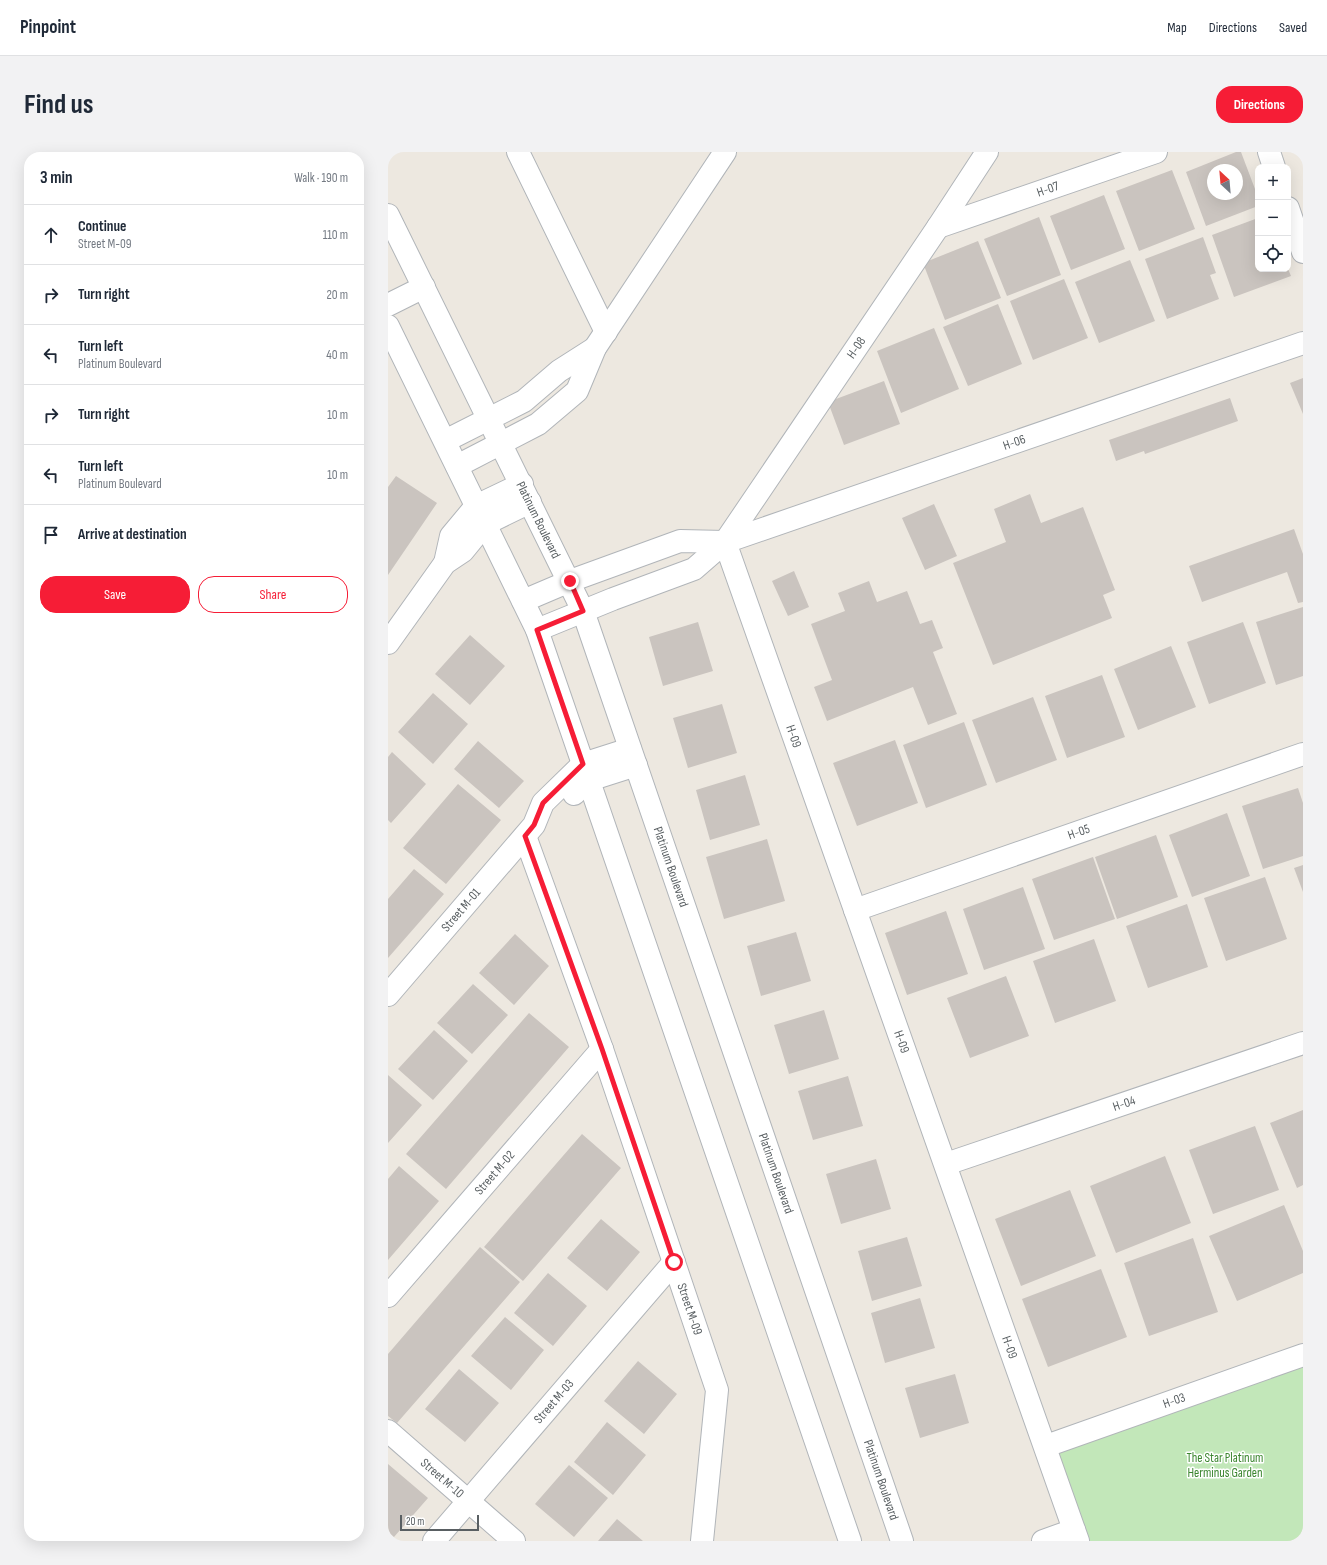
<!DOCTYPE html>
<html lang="en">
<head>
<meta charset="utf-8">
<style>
  :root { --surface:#fff; --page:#f2f2f3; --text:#1f2937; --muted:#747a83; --line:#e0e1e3; --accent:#f61d36 }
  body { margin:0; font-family:"Sofia Sans Condensed",sans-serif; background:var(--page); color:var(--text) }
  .controls { position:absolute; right:12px; top:12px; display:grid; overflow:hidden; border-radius:8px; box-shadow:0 4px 16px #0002 }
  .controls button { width:36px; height:36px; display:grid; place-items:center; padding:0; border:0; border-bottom:1px solid var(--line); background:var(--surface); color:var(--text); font:20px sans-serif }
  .compass { position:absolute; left:819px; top:12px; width:36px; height:36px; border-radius:50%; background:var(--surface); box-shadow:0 4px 16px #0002; rotate:334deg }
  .scale { position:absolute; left:12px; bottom:10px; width:79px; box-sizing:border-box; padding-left:4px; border:2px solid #595f62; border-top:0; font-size:11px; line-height:14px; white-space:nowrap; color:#595f62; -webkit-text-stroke:3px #fff; paint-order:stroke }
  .stop { position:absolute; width:12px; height:12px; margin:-9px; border:3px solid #f61d36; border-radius:50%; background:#fff }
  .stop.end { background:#f61d36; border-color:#fff; box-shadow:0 1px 4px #0008 }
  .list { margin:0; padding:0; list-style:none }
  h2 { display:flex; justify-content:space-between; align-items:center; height:52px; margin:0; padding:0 16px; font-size:17px }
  h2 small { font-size:13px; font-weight:400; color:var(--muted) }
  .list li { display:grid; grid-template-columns:26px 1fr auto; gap:12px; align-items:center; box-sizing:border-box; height:60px; padding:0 16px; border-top:1px solid var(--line) }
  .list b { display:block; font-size:15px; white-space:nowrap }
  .list p { margin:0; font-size:13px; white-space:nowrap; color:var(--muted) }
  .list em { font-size:13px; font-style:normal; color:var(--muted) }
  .actions { display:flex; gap:8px; padding:12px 16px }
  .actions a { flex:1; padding:9px 0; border:1px solid var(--accent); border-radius:16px; text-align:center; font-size:14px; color:var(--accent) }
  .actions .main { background:var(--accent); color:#fff }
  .icon { flex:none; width:22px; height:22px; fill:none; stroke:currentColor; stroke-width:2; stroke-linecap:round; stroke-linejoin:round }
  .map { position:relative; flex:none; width:915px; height:1389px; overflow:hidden; border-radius:16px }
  header { display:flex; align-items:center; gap:24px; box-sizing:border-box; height:56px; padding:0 20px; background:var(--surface); border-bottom:1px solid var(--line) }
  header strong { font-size:19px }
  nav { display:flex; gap:22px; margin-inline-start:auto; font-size:14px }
  .intro { display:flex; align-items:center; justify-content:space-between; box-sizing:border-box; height:96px; padding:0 24px }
  h1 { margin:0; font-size:28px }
  .button { padding:10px 18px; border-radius:16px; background:var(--accent); color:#fff; font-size:14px; font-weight:700 }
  main { display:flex; gap:24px; padding:0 24px }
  aside { flex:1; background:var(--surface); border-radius:16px; box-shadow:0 4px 16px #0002 }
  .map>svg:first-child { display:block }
  .green { fill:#c2e7b9 }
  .building { fill:#cac4bf; fill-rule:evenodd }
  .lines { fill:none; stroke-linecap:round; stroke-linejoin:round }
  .minor-casing { stroke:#b1b5b9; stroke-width:24 }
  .tertiary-casing { stroke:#b1b5b9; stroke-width:24 }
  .minor { stroke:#fff; stroke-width:22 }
  .tertiary { stroke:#fff; stroke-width:22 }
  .route { stroke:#f61d36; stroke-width:5 }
  .labels { text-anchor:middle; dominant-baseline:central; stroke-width:3; stroke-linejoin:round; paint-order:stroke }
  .street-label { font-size:13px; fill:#595f62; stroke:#fff }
  .park-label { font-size:13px; fill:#3a852e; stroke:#fff }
</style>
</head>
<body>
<header>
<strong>Pinpoint</strong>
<nav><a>Map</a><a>Directions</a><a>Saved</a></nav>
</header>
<div class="intro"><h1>Find us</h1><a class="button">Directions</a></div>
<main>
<aside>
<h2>3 min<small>Walk · 190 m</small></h2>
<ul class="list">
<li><svg class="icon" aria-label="ahead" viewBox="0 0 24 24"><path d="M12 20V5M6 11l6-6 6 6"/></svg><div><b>Continue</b><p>Street M-09</p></div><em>110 m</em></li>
<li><svg class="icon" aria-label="right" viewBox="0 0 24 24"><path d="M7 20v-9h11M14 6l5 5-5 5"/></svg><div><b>Turn right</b></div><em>20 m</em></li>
<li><svg class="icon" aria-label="left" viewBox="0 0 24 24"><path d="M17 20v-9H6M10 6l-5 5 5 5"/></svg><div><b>Turn left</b><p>Platinum Boulevard</p></div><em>40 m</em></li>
<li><svg class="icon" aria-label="right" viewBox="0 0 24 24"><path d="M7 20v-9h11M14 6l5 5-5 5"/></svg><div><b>Turn right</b></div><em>10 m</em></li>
<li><svg class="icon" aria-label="left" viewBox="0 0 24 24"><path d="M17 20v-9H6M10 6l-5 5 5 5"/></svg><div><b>Turn left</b><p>Platinum Boulevard</p></div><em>10 m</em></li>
<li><svg class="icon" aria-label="arrive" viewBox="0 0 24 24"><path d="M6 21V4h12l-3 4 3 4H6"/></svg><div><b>Arrive at destination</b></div></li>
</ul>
<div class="actions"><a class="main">Save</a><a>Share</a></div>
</aside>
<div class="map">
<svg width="915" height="1389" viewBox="0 0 915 1389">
  <rect width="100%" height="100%" fill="#ede8e0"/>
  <!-- green -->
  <path class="green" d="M915,1205V1389H690L662,1296Z"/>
  <!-- building -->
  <path class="building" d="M848,0H853L870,45V54L818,74L798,20ZM825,18H849V42H825Z
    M784,18L807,77L751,99L728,39Z
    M716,43L737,97L683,118L662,64Z
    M651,65L673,123L619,144L596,87Z
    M870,66V117H900L903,124L846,145L824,83Z
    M815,85L828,121L822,123L831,147L779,167L757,107Z
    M590,89L613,146L557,168L535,111Z
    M742,108L767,169L711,191L687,130Z
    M676,127L700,186L645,208L622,149Z
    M610,152L634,212L580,234L555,175Z
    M546,176L571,237L513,261L489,199Z
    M915,226V262L902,231Z
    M496,229L512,272L456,293L440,250Z
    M842,246L850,269L757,302L756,299L728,309L721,288Z
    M8,324L49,351L0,423V335Z
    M642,342L653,371L695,355L727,438L715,443L724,466L605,513L565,411L618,390L606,357Z
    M546,352L569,404L537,418L514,366Z
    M906,377L915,402V450L910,451L899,420L814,450L801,414Z
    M406,419L421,455L400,464L384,429Z
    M481,429L489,450L519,439L532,472L544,468L555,496L545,500L569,562L540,573L525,535L439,569L426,535L444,528L423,472L457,459L450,441Z
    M915,455V524L888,533L868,470Z
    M310,470L325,519L275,534L261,485Z
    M855,470L878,531L821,552L799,490Z
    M82,483L117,514L82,553L47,522Z
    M783,494L808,555L750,578L726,517Z
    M714,523L737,585L679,606L657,544Z
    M45,541L80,572L45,612L10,580Z
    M645,545L669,608L608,631L584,568Z
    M334,552L349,601L300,616L285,566Z
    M576,570L599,633L538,656L515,593Z
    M507,588L530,651L469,674L445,611Z
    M90,589L136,629L111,656L66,617Z
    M4,600L38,632L3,671L0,668V605Z
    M357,623L372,673L322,688L308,638Z
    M70,632L113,668L58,732L15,696Z
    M910,636L915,651V704L875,717L854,654Z
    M839,661L862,724L804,745L781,683Z
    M768,683L790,745L729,767L707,705Z
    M379,687L397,749L336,767L318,705Z
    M705,705L727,767L666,788L644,727Z
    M915,713V740L906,716Z
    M26,717L56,742L0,806V747Z
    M877,725L899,787L838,809L816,746Z
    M635,735L657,797L596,818L575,757Z
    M799,752L820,815L760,836L738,774Z
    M558,759L580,822L519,843L497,781Z
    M408,780L423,829L373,844L359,794Z
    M127,782L161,814L126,853L91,821Z
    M706,787L728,849L667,871L645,809Z
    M618,824L641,884L582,906L559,846Z
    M85,832L120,863L84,902L49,871Z
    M436,858L451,907L401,922L386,873Z
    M141,861L181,895L58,1037L18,1002Z
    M46,878L80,909L45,948L10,917Z
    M0,923L34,953L0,991Z
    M460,924L475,974L425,988L410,939Z
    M915,958V1033L909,1036L882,971Z
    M867,974L891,1038L825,1062L801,998Z
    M194,982L233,1016L135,1129L96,1095Z
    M777,1004L803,1071L728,1101L702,1034Z
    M488,1007L503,1057L453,1072L438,1022Z
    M11,1014L51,1049L0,1108V1027Z
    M682,1038L708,1104L633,1134L607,1067Z
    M896,1053L915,1099V1121L849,1149L821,1084Z
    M213,1067L252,1100L219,1139L179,1106Z
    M519,1085L534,1134L484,1149L470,1099Z
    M805,1086L830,1160L761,1184L736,1111Z
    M92,1095L132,1130L9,1271L0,1264V1202Z
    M713,1117L739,1185L660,1215L634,1147Z
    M160,1121L199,1154L165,1194L126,1161Z
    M532,1146L547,1196L497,1211L483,1161Z
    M117,1165L156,1198L123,1238L83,1204Z
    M250,1209L289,1242L256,1282L216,1249Z
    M71,1217L111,1251L77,1290L37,1257Z
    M567,1222L581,1271L532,1286L517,1236Z
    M219,1270L258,1303L225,1343L186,1310Z
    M0,1312L40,1346L6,1385L0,1380Z
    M181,1313L220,1346L186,1385L147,1352Z
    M229,1367L255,1389H210Z"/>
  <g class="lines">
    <defs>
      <g id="minor">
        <path d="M130,0L218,180"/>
        <path d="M881,0L886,15"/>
        <path d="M900,56L915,100"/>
        <path id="s1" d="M550,75L768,0"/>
        <path d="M0,153L36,135"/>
        <path d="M57,289L136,249L171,219L207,196"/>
        <path d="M69,314L150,272L189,239L207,196L337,0"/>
        <path id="s2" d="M337,390L690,1389"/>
        <path d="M57,411L63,384L88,354L134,332"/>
        <path id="s3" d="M135,449L182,429L292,389L337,390L915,191"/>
        <path id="s4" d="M149,478L225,447L306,417L337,390L550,75L599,0"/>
        <path d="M0,491L57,411L75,399L97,372L142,350"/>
        <path d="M186,642L201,628L248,613"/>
        <path id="s5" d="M137,684L214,897L329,1238L314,1389"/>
        <path id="s6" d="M467,758L915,602"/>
        <path id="s7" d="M0,843L146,673L155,651L195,612L242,597"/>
        <path id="s8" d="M558,1012L915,891"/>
        <path id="s9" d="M0,1144L214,897"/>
        <path id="s10" d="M0,1279L126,1389"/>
        <path id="s11" d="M658,1294L915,1203"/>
        <path id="s12" d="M46,1389L286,1110"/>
        <path d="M655,1389L686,1378"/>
      </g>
      <g id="tertiary">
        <path id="s13" d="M0,63L195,459L514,1389"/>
        <path d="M0,174L149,478L462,1389"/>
      </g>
    </defs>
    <!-- minor casing -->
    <use href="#minor" class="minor-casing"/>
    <!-- tertiary casing -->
    <use href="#tertiary" class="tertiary-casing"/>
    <!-- minor -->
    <use href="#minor" class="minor"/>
    <!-- tertiary -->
    <use href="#tertiary" class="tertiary"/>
  </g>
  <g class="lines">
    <!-- route -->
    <path class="route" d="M182,429L195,459L149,478L195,612L155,651L146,673L137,684L214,897L286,1110"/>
  </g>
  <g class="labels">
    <!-- street labels -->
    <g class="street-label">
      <text stroke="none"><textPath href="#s1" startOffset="116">H-07</textPath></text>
      <text stroke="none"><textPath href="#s4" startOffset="444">H-08</textPath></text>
      <text stroke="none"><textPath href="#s3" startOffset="519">H-06</textPath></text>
      <text stroke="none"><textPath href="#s13" startOffset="340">Platinum Boulevard</textPath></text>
      <text stroke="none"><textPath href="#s2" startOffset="206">H-09</textPath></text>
      <text stroke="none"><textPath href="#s6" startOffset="237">H-05</textPath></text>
      <text stroke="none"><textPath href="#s13" startOffset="712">Platinum Boulevard</textPath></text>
      <text stroke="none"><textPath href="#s7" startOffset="112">Street M-01</textPath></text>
      <text stroke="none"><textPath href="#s2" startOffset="530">H-09</textPath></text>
      <text stroke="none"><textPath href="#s8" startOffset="188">H-04</textPath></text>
      <text stroke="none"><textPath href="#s9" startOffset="163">Street M-02</textPath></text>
      <text stroke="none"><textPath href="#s13" startOffset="1036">Platinum Boulevard</textPath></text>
      <text stroke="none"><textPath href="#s5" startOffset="501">Street M-09</textPath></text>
      <text stroke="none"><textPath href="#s2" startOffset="854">H-09</textPath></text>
      <text stroke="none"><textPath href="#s11" startOffset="136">H-03</textPath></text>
      <text stroke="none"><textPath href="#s12" startOffset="184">Street M-03</textPath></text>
      <text stroke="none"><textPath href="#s10" startOffset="72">Street M-10</textPath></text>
      <text stroke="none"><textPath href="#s13" startOffset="1360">Platinum Boulevard</textPath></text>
    </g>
    <!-- park labels -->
    <g class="park-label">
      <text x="837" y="1306">The Star Platinum<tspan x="837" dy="15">Herminus Garden</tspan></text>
    </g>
  </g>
</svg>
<div class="controls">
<button>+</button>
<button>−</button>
<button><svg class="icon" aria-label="locate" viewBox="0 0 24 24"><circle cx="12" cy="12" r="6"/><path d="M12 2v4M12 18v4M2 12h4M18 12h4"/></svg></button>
</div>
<svg class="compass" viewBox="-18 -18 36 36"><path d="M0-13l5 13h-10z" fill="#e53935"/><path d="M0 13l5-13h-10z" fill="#747a83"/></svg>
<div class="scale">20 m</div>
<div class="stop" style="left:286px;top:1110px"></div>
<div class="stop end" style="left:182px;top:429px"></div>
</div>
</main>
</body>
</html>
